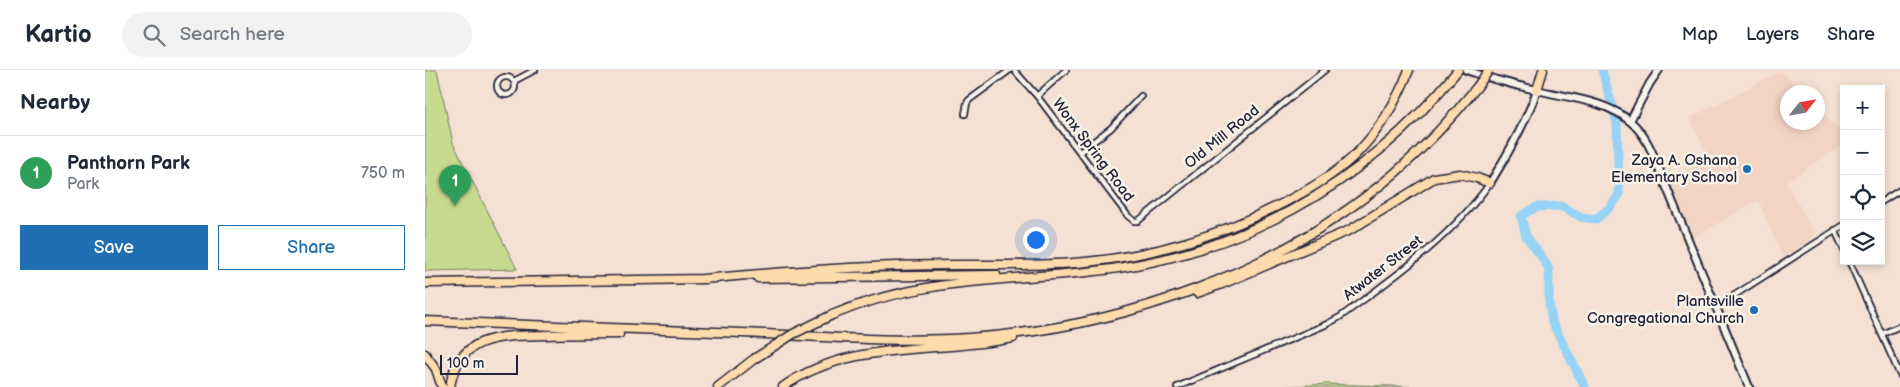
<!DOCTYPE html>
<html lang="en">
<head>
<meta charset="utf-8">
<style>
  :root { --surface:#fff; --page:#f2f2f3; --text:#1f2937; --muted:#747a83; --line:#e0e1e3; --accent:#1f6fb2 }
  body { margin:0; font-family:"Balsamiq Sans",sans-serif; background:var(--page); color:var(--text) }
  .controls { position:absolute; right:15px; top:15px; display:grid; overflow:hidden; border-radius:0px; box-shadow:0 2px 8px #0003 }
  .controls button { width:45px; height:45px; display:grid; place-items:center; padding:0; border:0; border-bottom:1px solid var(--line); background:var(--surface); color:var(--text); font:25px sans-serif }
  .compass { position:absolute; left:1355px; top:15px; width:45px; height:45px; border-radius:50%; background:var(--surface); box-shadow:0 2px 8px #0003; rotate:59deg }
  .scale { position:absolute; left:15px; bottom:12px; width:78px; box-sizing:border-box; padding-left:5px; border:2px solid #22223b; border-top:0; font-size:14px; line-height:18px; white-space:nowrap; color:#22223b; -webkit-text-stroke:4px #f7f3e8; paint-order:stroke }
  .you { position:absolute; left:610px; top:169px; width:18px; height:18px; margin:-12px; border:4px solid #fff; border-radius:50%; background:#1a73e8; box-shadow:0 0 0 8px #1a73e833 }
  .badge { display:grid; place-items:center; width:32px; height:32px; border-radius:50%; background:var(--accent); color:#fff; font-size:16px; font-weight:700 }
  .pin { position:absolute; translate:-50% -41px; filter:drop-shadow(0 1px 2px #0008) }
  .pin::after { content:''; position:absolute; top:26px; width:18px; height:15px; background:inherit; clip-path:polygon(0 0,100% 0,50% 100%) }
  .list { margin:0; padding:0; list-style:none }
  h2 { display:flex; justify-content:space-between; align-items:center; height:65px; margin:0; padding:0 20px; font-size:21px }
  h2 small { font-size:16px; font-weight:400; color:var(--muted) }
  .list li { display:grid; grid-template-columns:32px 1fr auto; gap:15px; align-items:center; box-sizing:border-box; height:75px; padding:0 20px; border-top:1px solid var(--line) }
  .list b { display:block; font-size:19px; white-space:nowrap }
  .list p { margin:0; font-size:16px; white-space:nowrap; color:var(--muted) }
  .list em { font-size:16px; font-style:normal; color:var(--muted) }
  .actions { display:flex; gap:10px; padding:15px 20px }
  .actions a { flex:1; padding:11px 0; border:1px solid var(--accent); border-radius:0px; text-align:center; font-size:18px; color:var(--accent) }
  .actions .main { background:var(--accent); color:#fff }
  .icon { flex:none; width:28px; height:28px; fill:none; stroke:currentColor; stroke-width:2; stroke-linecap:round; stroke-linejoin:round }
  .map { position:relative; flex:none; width:1475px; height:317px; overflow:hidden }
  header { display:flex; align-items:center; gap:30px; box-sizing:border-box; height:70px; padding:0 25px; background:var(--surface); border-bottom:1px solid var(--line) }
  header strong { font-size:24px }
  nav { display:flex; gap:28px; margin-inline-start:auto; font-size:18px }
  .search { width:350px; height:45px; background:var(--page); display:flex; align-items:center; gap:12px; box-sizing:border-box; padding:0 18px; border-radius:28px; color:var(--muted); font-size:19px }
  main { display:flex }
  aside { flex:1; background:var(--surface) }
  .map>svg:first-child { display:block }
  .built { fill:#f2d4c4 }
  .green { fill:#c7da8f; stroke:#747e65 }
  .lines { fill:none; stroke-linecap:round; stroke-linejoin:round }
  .river { stroke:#97d2f7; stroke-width:9 }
  .street-casing { stroke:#22223b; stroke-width:8 }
  .secondary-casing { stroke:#22223b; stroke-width:10 }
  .highway-casing { stroke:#22223b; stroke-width:11 }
  .street { stroke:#f7f3e8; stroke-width:4.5 }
  .secondary { stroke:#f7f3e8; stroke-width:6 }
  .highway { stroke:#fedbac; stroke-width:8 }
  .highway-bridge-casing { stroke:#22223b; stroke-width:11; stroke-linecap:butt }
  .highway-bridge { stroke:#fedbac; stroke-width:8 }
  .poi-dot { fill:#1f6fb2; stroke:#f7f3e8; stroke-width:2 }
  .labels { text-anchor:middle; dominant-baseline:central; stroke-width:5; stroke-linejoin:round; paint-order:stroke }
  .street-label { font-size:15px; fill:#22223b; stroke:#f7f3e8 }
  .poi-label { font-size:15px; fill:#22223b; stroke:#f7f3e8; text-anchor:end }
</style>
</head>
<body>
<header>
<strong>Kartio</strong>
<div class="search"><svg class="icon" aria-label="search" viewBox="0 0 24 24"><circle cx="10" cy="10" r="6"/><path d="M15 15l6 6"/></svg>Search here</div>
<nav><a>Map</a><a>Layers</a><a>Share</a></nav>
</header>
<main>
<aside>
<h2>Nearby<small></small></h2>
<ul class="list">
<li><span class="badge" style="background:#2e9e5b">1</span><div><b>Panthorn Park</b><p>Park</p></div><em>750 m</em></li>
</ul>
<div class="actions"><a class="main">Save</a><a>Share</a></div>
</aside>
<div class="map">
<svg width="1475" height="317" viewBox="0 0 1475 317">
  <rect width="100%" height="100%" fill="#f4e1d3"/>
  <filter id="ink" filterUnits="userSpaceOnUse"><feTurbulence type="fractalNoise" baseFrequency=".02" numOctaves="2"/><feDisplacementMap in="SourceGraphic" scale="10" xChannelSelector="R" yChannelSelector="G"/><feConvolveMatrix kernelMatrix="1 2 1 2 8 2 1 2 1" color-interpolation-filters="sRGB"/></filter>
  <g filter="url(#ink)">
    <!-- built -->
    <path class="built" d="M1357,1L1377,22H1362V52H1392L1393,38L1419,65V74L1361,112L1391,166L1358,188L1333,130L1268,168L1245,110L1284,89L1265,48Z"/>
    <!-- green -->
    <path class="green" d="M0,0H12L28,73L92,199L0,201Z
      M902,314L993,317H852Z"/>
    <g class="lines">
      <!-- river -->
      <path class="river" d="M1160,317L1127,252L1124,232V199L1116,186L1101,166L1096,146L1111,137L1136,136L1156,147L1171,149L1185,137L1194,125L1192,53L1177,0"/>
      <defs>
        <path id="street" d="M589,0L612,26L703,146L709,151H713L900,0
          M72 16a9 9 0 1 1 18 0a9 9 0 1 1-18 0Z
          M89,11L110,0
          M612,26L641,0
          M540,44L542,33L544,30L585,0
          M655,82L686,58L716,26
          M1456,132L1475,120
          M1410,160L1419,180
          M1424,191L1475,305
          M1291,237L1419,155
          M1457,264L1475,256
          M752,317L900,255L915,247C968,208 1026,168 1065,113"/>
        <path id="secondary" d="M1041,0C1064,8 1088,15 1112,20C1143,28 1181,30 1206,52C1219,63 1226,79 1232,94L1324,317
          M1205,51L1225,13L1234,0
          M1065,113C1083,84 1101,53 1112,20"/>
        <path id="highway" d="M1112,20L1118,0
          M333,208L571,205
          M278,209C343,203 408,198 473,196C535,193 599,198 661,192C732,185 799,164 862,131C887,118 913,103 933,82C956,58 972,31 984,0
          M0,213L281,209
          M772,223L797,214L925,160L1009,108L1035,104L1052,108L1065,113
          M407,245C492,209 572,211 662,202C812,187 938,117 1033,0
          M0,251C106,255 211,259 317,263C392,266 469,273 544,268C696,258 853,203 970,103C1000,77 1027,48 1052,17
          M0,284L11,299L17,317
          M25,317C33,263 79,266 121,265C145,264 169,264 194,264
          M293,317L329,289
          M358,317C425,269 511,284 588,268"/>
      </defs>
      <!-- street casing -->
      <use href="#street" class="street-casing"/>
      <!-- secondary casing -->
      <use href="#secondary" class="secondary-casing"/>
      <!-- highway casing -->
      <use href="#highway" class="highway-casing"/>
      <!-- street -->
      <use href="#street" class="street"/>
      <!-- secondary -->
      <use href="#secondary" class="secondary"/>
      <!-- highway -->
      <use href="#highway" class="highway"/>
      <defs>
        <path id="highway-bridge" d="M1052,17L1064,0
          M329,289L368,264L407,245"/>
      </defs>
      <!-- highway-bridge casing -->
      <use href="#highway-bridge" class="highway-bridge-casing"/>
      <!-- highway-bridge -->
      <use href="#highway-bridge" class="highway-bridge"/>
    </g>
  </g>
  <!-- markers -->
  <g class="poi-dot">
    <circle cx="1322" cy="99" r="5"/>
    <circle cx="1329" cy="240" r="5"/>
  </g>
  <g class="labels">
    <!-- street labels -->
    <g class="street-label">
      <text transform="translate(797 67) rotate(-39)">Old Mill Road</text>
      <text transform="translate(668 80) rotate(53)">Wonx Spring Road</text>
      <text transform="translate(958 198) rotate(-38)">Atwater Street</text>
    </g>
    <!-- poi labels -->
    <g class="poi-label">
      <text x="1312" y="90">Zaya A. Oshana<tspan x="1312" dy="17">Elementary School</tspan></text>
      <text x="1319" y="231">Plantsville<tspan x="1319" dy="17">Congregational Church</tspan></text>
    </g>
  </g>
</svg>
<div class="controls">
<button>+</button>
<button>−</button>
<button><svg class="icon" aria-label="locate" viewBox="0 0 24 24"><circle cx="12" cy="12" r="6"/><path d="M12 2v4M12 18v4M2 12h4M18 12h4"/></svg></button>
<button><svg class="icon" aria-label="layers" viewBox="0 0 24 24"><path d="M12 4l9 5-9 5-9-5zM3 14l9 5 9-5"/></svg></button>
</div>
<svg class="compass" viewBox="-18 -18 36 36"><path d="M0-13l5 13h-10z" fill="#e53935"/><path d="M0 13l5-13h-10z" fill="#747a83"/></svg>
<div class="scale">100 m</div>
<div class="you"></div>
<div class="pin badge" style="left:30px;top:136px;background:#2e9e5b">1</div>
</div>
</main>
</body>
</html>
